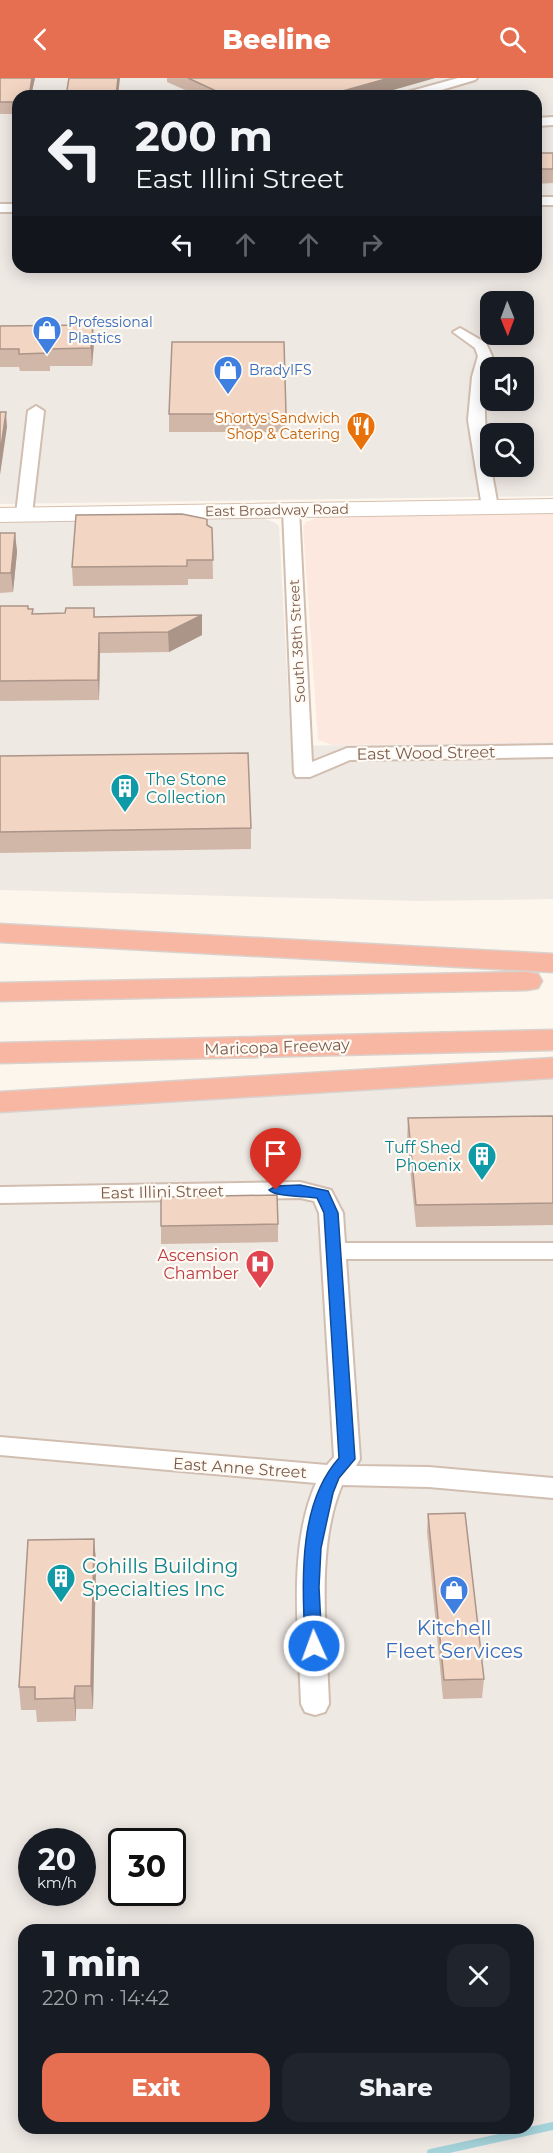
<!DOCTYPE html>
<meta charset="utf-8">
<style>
body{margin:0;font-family:Montserrat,sans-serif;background:#20242c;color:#f1f3f6;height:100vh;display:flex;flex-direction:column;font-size:22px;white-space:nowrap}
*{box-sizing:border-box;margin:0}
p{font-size:20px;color:#9ea1a6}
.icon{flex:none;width:33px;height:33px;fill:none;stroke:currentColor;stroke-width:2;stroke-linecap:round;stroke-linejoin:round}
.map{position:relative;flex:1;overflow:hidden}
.sheet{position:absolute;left:18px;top:1846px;width:516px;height:210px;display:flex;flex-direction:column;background:#171b24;border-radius:18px;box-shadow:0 3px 15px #0003}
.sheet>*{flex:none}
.banner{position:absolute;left:12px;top:12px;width:530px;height:183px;border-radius:18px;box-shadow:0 3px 15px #0003;background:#171b24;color:#f1f3f6;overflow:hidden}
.needle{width:39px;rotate:179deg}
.tools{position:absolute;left:480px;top:213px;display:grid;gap:12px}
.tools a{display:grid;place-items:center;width:54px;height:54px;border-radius:12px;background:#171b24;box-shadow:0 3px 15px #0003;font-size:30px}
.speed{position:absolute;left:18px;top:1750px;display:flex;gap:12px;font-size:30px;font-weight:700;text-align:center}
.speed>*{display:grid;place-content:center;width:78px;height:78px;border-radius:50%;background:#171b24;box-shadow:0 3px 15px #0003;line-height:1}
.speed small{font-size:15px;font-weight:400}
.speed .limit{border:3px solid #111;border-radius:9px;background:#fff;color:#111}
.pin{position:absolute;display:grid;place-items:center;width:51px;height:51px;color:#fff;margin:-62px -26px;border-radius:50% 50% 50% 0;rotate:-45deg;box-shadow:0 0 6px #0007}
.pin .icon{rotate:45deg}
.me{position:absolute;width:66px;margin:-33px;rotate:358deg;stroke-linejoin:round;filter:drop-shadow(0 0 4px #0008)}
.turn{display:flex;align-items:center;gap:21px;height:126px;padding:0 24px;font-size:27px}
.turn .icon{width:78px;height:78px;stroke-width:2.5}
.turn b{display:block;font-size:42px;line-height:51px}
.lanes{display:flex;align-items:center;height:57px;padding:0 24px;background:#0003;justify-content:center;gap:30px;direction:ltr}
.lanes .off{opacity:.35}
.round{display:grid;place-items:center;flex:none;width:63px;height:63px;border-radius:18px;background:#20242c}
.overview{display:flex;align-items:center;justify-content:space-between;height:102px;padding:0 24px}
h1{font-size:36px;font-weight:800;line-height:45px}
.button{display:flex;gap:12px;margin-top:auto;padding:12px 24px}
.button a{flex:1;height:69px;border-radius:18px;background:#e76f51;color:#fff;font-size:24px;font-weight:800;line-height:69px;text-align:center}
.button a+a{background:#20242c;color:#f1f3f6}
header{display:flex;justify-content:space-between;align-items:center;height:78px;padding:0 24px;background:#e76f51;color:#fff;font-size:27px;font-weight:800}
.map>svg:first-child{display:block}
</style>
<header><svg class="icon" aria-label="back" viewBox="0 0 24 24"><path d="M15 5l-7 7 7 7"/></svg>Beeline<svg class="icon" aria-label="search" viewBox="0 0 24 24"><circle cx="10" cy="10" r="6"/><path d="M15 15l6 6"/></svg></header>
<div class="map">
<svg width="553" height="2075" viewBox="0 0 553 2075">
<rect width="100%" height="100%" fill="#fdf6ec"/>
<path fill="#fde8e0" d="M553,436V665L332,667L318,662L303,449L306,444L320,439Z"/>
<path fill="#efe9e4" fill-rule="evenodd" d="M0,0H553V418L0,426ZM18,18H536V189H18ZM490,224H524V256H490ZM490,290H524V322H490ZM490,356H524V388H490Z
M261,440L274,444L279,448L291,668L553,664V821L418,823L0,812V444Z
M553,996V2075H0V1029ZM32,1764H82V1815H32ZM122,1764H172V1815H122ZM24,1852H528V2050H24Z"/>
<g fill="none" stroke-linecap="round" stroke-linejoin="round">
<path stroke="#a5d3da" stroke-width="8" d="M431,2075L553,2048"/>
<g stroke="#d1beb0" stroke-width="4">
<path id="street" d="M458,0H477L475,2L421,18H402L404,15Z
M553,39V47L536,48V40Z
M536,119H553V127H536Z
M0,126H18V134H0Z
M460,250L486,265L492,278C477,332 489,376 498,429L490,434L482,429L468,342L472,299L478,278L475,270L453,254Z
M36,328L44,333L32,436L24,441L16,436L28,333Z
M291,427L299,432L312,684L347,670L553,667V679L350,682L310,699H296L294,695L283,432Z
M300,1104L331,1112L343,1135L345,1165H553V1181H346L360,1381L356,1388L429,1389L553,1400V1420L429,1409L342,1407C315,1469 327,1559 329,1626L325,1634L315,1637L305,1634L301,1626C299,1557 287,1470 316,1405L0,1377V1359L327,1387L334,1379L319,1135L314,1123L300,1120L0,1125V1109Z"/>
</g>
<g stroke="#d6c0b0" stroke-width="2">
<path id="secondary" d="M553,421V435L0,444V430Z"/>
</g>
<g stroke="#dad1cd" stroke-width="3">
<path id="highway" d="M0,846L553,876V894L0,864Z
M527,894L538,896L542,903L538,910L527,912L0,923V905Z
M553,952V972L0,985V965Z
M553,980V1000L0,1034V1014Z"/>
</g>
<use href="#street" fill="#fff" fill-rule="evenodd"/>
<use href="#secondary" fill="#fff" fill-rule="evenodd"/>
<use href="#highway" fill="#f7b7a3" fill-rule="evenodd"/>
</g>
<path fill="#d1b7a8" d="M0,0H35L31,18H18V36H0Z
M167,0H435L372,18H199L167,4Z
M536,75H553V105L536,106Z
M0,248L94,265L92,288H50V293H20L19,289H0Z
M169,336H286V354H169Z
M207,447L212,450L213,501H188V507L73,508L72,489Z
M0,455H15L17,474L13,514L0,515Z
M0,528L33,531V536L65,535L94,530L95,539L202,537V557L169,574L100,575L99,622L0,623Z
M0,678L251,750V771L0,775Z
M553,1038V1147L416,1149L407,1062L408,1040Z
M278,1146V1164L161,1166V1148Z
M428,1436L484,1601L482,1620L443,1621L427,1454Z
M94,1461L96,1484L93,1631H76V1643L37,1644L36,1632H21L19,1609Z"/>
<path fill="#aa9588" d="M32,0H35L31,18H29Z
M118,0H120L118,18H116Z
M389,0H435L372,18H325Z
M93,247L94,265L92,288L91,270Z
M6,334L7,349L0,397V376Z
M15,455L17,474L13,514L11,495Z
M202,537V557L169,574L168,554Z
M99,555L100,575L99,622L98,602Z
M94,1461L96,1484L93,1631L91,1608Z
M75,1608L76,1631V1643L74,1620Z"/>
<path fill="#f3d5c3" stroke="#aa9588" stroke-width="1.5" d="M0,0H32L29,18H18V24H0Z
M69,0H118L116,18H66Z
M188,0H389L325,18H202L216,13Z
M536,75H553V91H536Z
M93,247L91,270L49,271V275L19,276V271H0V248Z
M172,264H284L286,336H169Z
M0,334H6L0,376Z
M182,436L207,441V447L212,450L213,482H187V488L72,489L76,437Z
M0,455H15L11,495H0Z
M0,528H28V531H33L32,536L65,535L66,530H94V539L202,537L168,554L99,555L98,602L0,603Z
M248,675L251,750L0,754V678Z
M553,1038V1125L416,1127L408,1040Z
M277,1117L278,1146L161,1148V1119Z
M465,1435L484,1601L444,1602L428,1436Z
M94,1461L91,1608H75L74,1620L35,1621V1609H19L28,1462Z"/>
<path fill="#1a73e8" stroke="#114b97" stroke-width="1.5" d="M300,1107L328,1113L338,1135L355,1381L339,1400L333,1415L321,1470L319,1509L322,1568L320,1572L314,1574L308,1572L305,1568C303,1508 296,1428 339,1380L324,1135L317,1120C306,1118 275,1119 269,1112L276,1108Z"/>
<defs>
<g id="shop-pin" transform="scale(1.5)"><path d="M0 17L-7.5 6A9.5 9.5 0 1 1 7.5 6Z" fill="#3f7fe0" stroke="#fffaf3"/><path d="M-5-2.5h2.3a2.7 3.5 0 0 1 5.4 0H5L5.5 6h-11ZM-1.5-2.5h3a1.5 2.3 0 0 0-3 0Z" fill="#fff"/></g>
<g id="restaurant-pin" transform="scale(1.5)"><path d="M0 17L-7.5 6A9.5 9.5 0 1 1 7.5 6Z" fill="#e8710a" stroke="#fffaf3"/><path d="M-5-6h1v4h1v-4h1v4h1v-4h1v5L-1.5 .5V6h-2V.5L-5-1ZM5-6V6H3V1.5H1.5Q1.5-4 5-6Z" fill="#fff"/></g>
<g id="building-pin" transform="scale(1.5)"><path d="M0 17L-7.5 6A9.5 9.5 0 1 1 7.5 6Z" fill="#0f9aa8" stroke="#fffaf3"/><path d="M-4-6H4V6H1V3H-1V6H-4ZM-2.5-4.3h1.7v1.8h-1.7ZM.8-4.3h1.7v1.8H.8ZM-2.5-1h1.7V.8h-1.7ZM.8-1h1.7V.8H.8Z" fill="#fff"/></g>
<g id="hospital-pin" transform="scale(1.5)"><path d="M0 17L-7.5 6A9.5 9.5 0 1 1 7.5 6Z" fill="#e0444e" stroke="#fffaf3"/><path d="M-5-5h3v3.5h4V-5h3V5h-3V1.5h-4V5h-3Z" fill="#fff"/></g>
</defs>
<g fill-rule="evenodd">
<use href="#shop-pin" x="47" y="252"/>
<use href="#shop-pin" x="228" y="292"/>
<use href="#restaurant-pin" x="361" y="348"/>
<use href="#building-pin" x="125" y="710"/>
<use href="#building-pin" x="482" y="1078"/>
<use href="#hospital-pin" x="260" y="1186"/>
<use href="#building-pin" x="61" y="1500"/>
<use href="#shop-pin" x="454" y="1512"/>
</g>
<g text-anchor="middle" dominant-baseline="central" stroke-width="4.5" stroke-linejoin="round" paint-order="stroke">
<g font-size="14" fill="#366cbe" stroke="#fffaf3" text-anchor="start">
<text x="68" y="244">Professional<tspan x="68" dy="16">Plastics</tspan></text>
<text x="249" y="292">BradyIFS</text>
</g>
<g font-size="14" fill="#c56008" stroke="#fffaf3" text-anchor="end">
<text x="340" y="340">Shortys Sandwich<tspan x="340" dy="16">Shop &amp; Catering</tspan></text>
</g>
<g font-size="14" fill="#7a5c4d" stroke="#fffaf3">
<text transform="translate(277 432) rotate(-1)">East Broadway Road</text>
<text transform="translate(297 563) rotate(-93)">South 38th Street</text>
</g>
<g font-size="16" fill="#7a5c4d" stroke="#fffaf3">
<text transform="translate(426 675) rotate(-1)">East Wood Street</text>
<text transform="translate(277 969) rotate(-2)">Maricopa Freeway</text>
<text transform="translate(162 1114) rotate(-1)">East Illini Street</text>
<text transform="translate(240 1390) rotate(4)">East Anne Street</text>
</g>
<g font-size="16" fill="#0d838f" stroke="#fffaf3" text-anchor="start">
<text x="146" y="701">The Stone<tspan x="146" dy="18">Collection</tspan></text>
<text x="461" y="1069" text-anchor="end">Tuff Shed<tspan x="461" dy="18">Phoenix</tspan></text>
</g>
<g font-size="16" fill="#be3a42" stroke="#fffaf3" text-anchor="end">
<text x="239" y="1177">Ascension<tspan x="239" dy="18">Chamber</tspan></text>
</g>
<g font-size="20" fill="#0d838f" stroke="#fffaf3" text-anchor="start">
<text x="82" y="1488">Cohills Building<tspan x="82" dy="23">Specialties Inc</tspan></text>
</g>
<g font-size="20" fill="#366cbe" stroke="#fffaf3">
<text x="454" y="1550">Kitchell<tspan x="454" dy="23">Fleet Services</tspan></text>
</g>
</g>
</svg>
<div class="tools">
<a><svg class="needle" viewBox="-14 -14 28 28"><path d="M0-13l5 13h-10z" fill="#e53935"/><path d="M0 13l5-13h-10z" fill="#9ea1a6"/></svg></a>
<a><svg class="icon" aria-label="sound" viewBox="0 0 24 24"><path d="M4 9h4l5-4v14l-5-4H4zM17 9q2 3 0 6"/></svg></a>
<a><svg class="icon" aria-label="search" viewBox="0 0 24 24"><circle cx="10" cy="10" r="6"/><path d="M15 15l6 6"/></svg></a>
</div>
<div class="speed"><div>20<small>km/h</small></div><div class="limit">30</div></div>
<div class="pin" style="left:276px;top:1112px;background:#d93025"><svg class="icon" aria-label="arrive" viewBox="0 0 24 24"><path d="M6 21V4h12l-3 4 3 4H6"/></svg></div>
<svg class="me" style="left:314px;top:1568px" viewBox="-20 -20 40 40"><circle r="17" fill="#1a73e8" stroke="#fff" stroke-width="3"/><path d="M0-11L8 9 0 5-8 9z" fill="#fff"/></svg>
<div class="banner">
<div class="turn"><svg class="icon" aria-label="left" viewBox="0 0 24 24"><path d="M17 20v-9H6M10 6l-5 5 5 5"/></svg><div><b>200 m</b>East Illini Street</div></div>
<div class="lanes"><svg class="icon" aria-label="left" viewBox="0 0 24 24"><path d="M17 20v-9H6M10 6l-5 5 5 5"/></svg><svg class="icon off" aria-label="ahead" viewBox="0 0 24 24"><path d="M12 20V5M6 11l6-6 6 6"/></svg><svg class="icon off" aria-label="ahead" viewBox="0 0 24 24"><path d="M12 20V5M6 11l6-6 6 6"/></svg><svg class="icon off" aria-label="right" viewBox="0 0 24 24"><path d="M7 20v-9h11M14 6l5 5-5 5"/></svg></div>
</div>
<section class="sheet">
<div class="overview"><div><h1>1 min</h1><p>220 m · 14:42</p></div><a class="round"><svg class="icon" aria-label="close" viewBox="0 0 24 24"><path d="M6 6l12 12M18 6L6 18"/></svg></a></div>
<div class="button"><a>Exit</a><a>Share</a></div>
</section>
</div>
